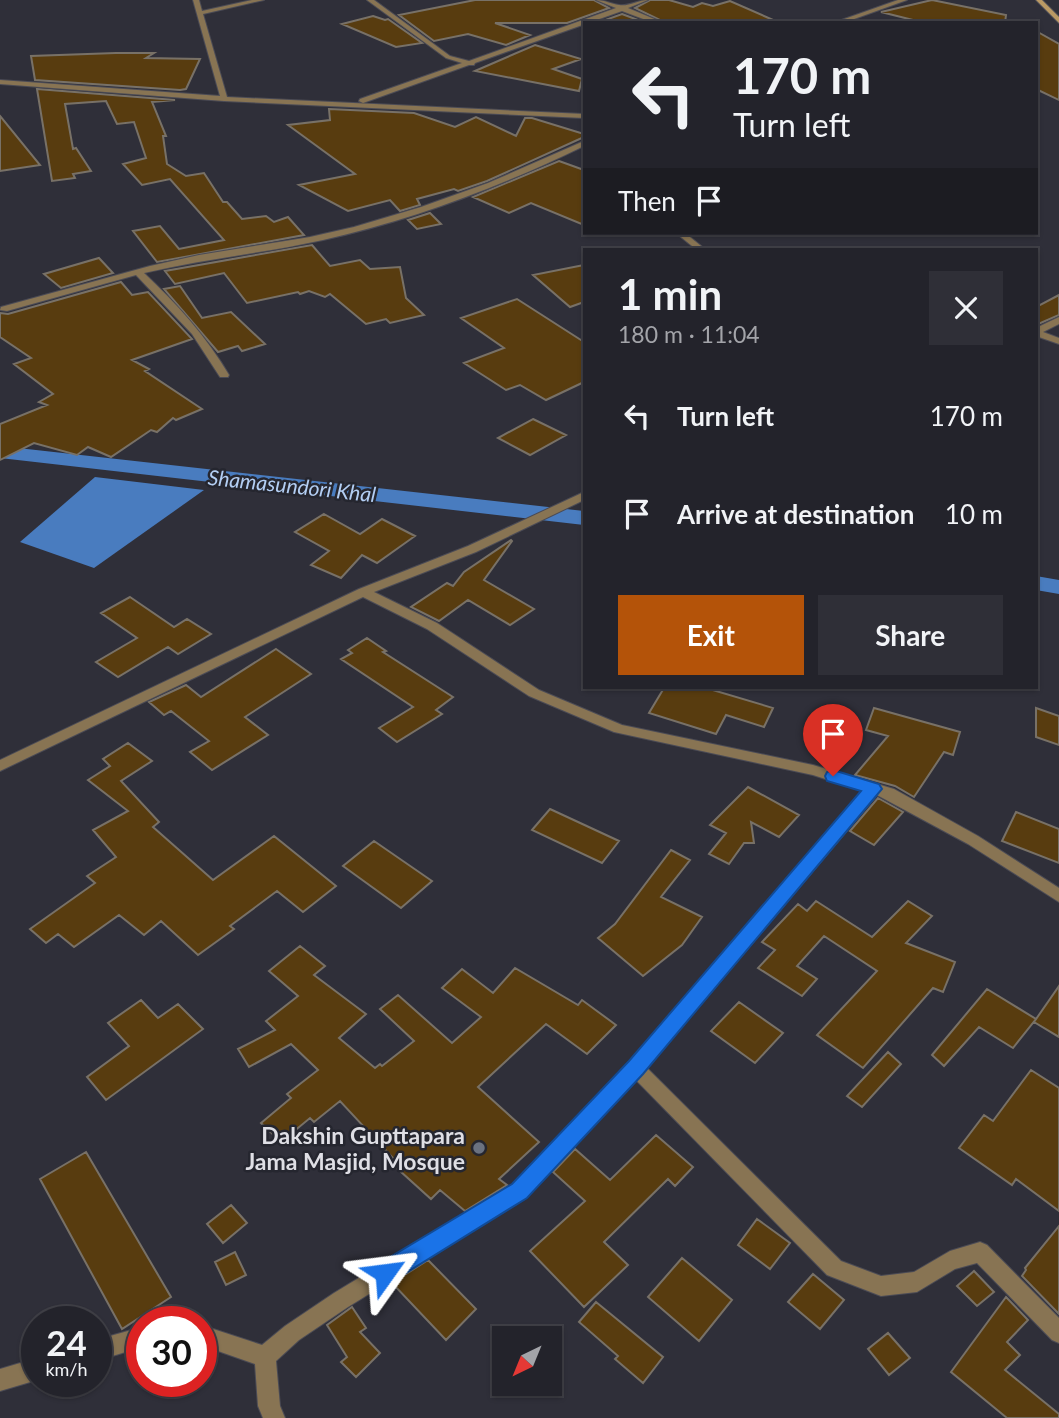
<!DOCTYPE html>
<meta charset="utf-8">
<style>
body{margin:0;font-family:Lato,sans-serif;background:#2f2f37;color:#f1f3f6;height:100vh;display:flex;flex-direction:column;font-size:26px;white-space:nowrap}
*{box-sizing:border-box;margin:0}
p{font-size:23px;color:#a3a4a9}
.icon{flex:none;width:38px;height:38px;fill:none;stroke:currentColor;stroke-width:2;stroke-linecap:round;stroke-linejoin:round}
.map{position:relative;flex:1;overflow:hidden}
.panel{position:absolute;left:583px;top:248px;width:455px;height:441px;display:flex;flex-direction:column;background:#23232b;border-radius:0px;box-shadow:0 2px 5px #0004,0 0 0 2px #404047}
.panel>*{flex:none}
.hud{position:absolute;left:583px;top:21px;width:455px;height:214px;border-radius:0px;box-shadow:0 2px 5px #0004,0 0 0 2px #404047;background:#23232b;color:#f1f3f6;overflow:hidden}
.needle{width:46px;rotate:223deg}
.tools{position:absolute;left:492px;top:1326px;display:grid;gap:14px}
.tools a{display:grid;place-items:center;width:70px;height:70px;border-radius:0px;background:#23232b;box-shadow:0 2px 5px #0004,0 0 0 2px #404047;font-size:35px}
.speed{position:absolute;left:21px;top:1306px;display:flex;gap:14px;font-size:35px;font-weight:700;text-align:center}
.speed>*{display:grid;place-content:center;width:91px;height:91px;border-radius:50%;background:#23232b;box-shadow:0 2px 5px #0004,0 0 0 2px #404047;line-height:1}
.speed small{font-size:18px;font-weight:400}
.speed .limit{border:10px solid #d22;background:#fff;color:#111}
.pin{position:absolute;display:grid;place-items:center;width:60px;height:60px;color:#fff;margin:-72px -30px;border-radius:50% 50% 50% 0;rotate:-45deg;box-shadow:0 0 7px #0007}
.pin .icon{rotate:45deg}
.me{position:absolute;width:77px;margin:-38px;rotate:59deg;stroke-linejoin:round;filter:drop-shadow(0 0 5px #0008)}
.turn{display:flex;align-items:center;gap:24px;height:147px;padding:0 35px;font-size:32px}
.turn .icon{width:91px;height:91px;stroke-width:2.5}
.turn b{display:block;font-size:49px;line-height:60px}
.then{display:flex;align-items:center;height:66px;padding:0 35px;background:#0003;gap:14px;font-size:26px}
.round{display:grid;place-items:center;flex:none;width:74px;height:74px;border-radius:0px;background:#2f2f37}
.headline{display:flex;align-items:center;justify-content:space-between;height:119px;padding:0 35px}
h1{font-size:42px;font-weight:700;line-height:52px}
.cta{display:flex;gap:14px;margin-top:auto;padding:14px 35px}
.cta a{flex:1;height:80px;border-radius:0px;background:#b45309;color:#fff;font-size:28px;font-weight:700;line-height:80px;text-align:center}
.cta a+a{background:#2f2f37;color:#f1f3f6}
ul{padding:0;list-style:none}
li{display:flex;align-items:center;gap:21px;height:98px;padding:0 35px}
li div{flex:1}
li b{display:block;font-size:26px}
li em{font-style:normal}
.map>svg:first-child{display:block}
</style>
<div class="map">
<svg width="1059" height="1418" viewBox="0 0 1059 1418">
<rect width="100%" height="100%" fill="#2f2f39"/>
<path fill="#497cbf" d="M95,477L204,490L94,568L20,542Z"/>
<g fill="none" stroke-linecap="round" stroke-linejoin="round">
<path fill="#497cbf" fill-rule="evenodd" d="M0,446L584,511V525L0,458Z
M1036,576L1059,580V594L1036,590Z"/>
</g>
<path fill="#583c0f" stroke="#787167" stroke-width="2" d="M475,0H594L609,8L567,23H495L530,35L506,45L468,34L434,41L399,15Z
M650,0H669L693,7L702,3L713,6L730,1L780,23H666L635,8Z
M932,0L1006,15L1005,23H925L881,12Z
M622,14L646,23H597Z
M373,16L385,20L388,19L422,43L396,47L342,24Z
M1036,31L1059,44V100L1036,89Z
M535,45L581,59L553,69L582,79L579,91L475,71Z
M116,53H154L146,58L200,59L186,89L180,90L35,80L31,56Z
M37,89L175,100L152,102L166,136H163L167,164L186,176L204,173L223,202H227L242,219L266,216L274,222L288,217L304,235L157,262L133,231L160,226L179,249L224,240L170,179L142,185L123,164L146,158L134,122L117,124L106,101L65,104L73,149L76,148L91,171L73,174L75,178L52,181Z
M329,109L414,113L455,127L476,117L516,136L525,118H532L584,134V137L487,181L458,191L454,189L417,199L420,205L400,211L390,200L348,211L299,185L355,174L288,125L330,120Z
M0,116L40,165L0,171Z
M559,161L584,170V225L531,203L509,213L473,197Z
M430,213L441,224L417,229L408,220Z
M312,245L330,266L360,260L370,269L400,267L406,298L424,315L390,323L386,319L366,324L330,294L325,297L309,291L300,294L298,292L247,303L224,273L175,284L165,271Z
M99,258L113,273L61,288L44,274Z
M584,265V302L570,307L533,275Z
M121,282L132,295L148,292L192,339L132,360L149,369L145,371L202,409L176,420L173,418L157,432L151,430L111,457L88,447L77,455L34,443L0,460V424L47,405L39,402L53,394L14,364L31,358L0,337V313L8,314Z
M180,286L202,318L231,312L265,344L242,351L238,346L218,352L164,289Z
M1059,295V315L1036,325V307Z
M517,299L584,342V382L546,400L520,385L506,390L464,363L504,348L461,318Z
M533,419L566,435L530,455L498,438Z
M324,514L360,534L382,519L415,536L377,563L362,555L341,578L311,565L329,551L295,532Z
M511,540L512,541L484,580L534,609L510,625L468,600L439,621L411,607L447,583L453,586L464,572Z
M130,597L174,627L187,619L211,634L178,654L168,647L118,677L96,662L137,638L101,613Z
M367,638L386,651L383,652L453,697L436,710L442,714L397,742L379,728L413,707L341,659L352,653L348,650Z
M276,649L311,674L245,717L268,735L212,770L190,752L209,741L171,711L164,715L149,702L186,685L201,697Z
M664,688H706L773,708L764,727L726,715L716,734L649,713Z
M874,708L960,732L953,755L944,752L914,797L895,786L855,775L888,736L866,730Z
M1036,708L1059,716V745L1036,737Z
M128,743L152,761L121,781L159,822L153,827L213,880L274,836L336,886L303,912L277,891L230,926L234,929L198,955L161,921L144,935L119,915L74,947L58,934L46,943L30,929L95,883L87,876L116,857L93,830L128,811L88,780L110,766L103,759Z
M748,787L799,815L779,837L751,822L754,843H744L729,864L709,854L726,833L710,825Z
M878,798L903,812L874,845L850,831Z
M550,809L619,841L602,863L532,830Z
M1016,812L1059,829V863L1002,841Z
M374,841L432,881L401,908L343,866Z
M671,850L690,860L661,897L702,917L682,945L643,976L598,938L615,924Z
M816,901L872,937L908,901L932,916L906,943L955,962L943,992L933,988L863,1068L817,1035L877,971L824,936L797,966L817,979L802,996L758,968L775,950L762,942L798,904L807,911Z
M300,946L325,966L314,975L366,1014L339,1038L375,1068L380,1064L382,1066L414,1041L380,1009L398,995L452,1043L481,1017L442,988L462,969L493,993L515,968L578,1005L582,1000L616,1025L587,1054L546,1024L478,1087L539,1142L499,1179L507,1185L465,1211L440,1190L431,1199L389,1161L393,1158L340,1101L314,1122L310,1118L281,1142L261,1123L291,1098L287,1094L318,1070L291,1044L249,1067L238,1049L275,1030L266,1021L298,996L269,971Z
M1059,986V1037L1034,1022Z
M987,989L1036,1019L1013,1048L979,1027L944,1066L932,1055Z
M141,1000L158,1018L178,1004L203,1029L106,1100L87,1077L129,1046L108,1023Z
M739,1002L783,1033L755,1063L711,1031Z
M888,1052L901,1064L862,1107L847,1096Z
M1031,1070L1059,1088V1211L1016,1179L1012,1185L959,1148L984,1115L993,1121Z
M656,1135L693,1167L675,1186L668,1179L604,1242L628,1265L584,1307L530,1251L585,1201L553,1172L575,1149L610,1180Z
M86,1152L171,1297L122,1329L40,1179Z
M231,1205L247,1223L223,1243L207,1224Z
M757,1219L790,1243L770,1269L738,1245Z
M1059,1226V1314L1022,1276L1026,1270L1025,1268Z
M235,1252L246,1275L226,1285L215,1262Z
M682,1258L732,1300L699,1341L648,1297Z
M428,1260L476,1309L446,1340L392,1283Z
M974,1271L994,1292L977,1306L957,1286Z
M813,1274L844,1300L820,1329L788,1302Z
M1006,1297L1028,1320L1007,1342L1020,1355L1005,1370L1059,1414V1418H1007L951,1372Z
M596,1302L663,1357L643,1383L615,1359L618,1356L579,1322Z
M352,1307L366,1328L360,1332L380,1353L356,1377L341,1362L347,1357L327,1325Z
M888,1333L910,1358L889,1375L868,1349Z"/>
<g fill="none" stroke-linecap="round" stroke-linejoin="round">
<g stroke="#4b4b55" stroke-width="2">
<path id="street" d="M193,0H199L202,11L252,0H264L203,14L227,97L584,114V118L224,101L0,84V80L220,96Z
M367,0H374L450,56L469,61L616,8L596,0C605,0 611,4 619,5C628,7 638,0 648,0L628,8L664,23H654L622,11L475,63L474,65H469L363,103L359,101L360,99L462,63L446,58Z
M898,0H907L843,23H833Z
M584,141V146C502,186 413,220 323,240C264,253 204,259 144,273C177,304 206,336 229,375L228,377H220L192,334L136,275L7,311L0,310L1,307L150,266L199,255L310,237L354,227L421,207L488,183Z
M676,233H685L706,250H697Z
M1059,317V324L1043,332L1059,338V344L1036,336V328Z
M584,492V500L476,552L374,592L437,623L539,690L622,725L813,765L894,789L978,836L1059,888V902L968,844L877,795L647,1068L841,1261L881,1276L914,1272L950,1251L980,1242L987,1245L1059,1318V1343L1052,1340L977,1263L955,1269L917,1292L881,1296L827,1275L636,1080L526,1197L348,1307L299,1340L276,1361L280,1406L285,1418H263L258,1406L255,1364L201,1345V1325L262,1345L285,1326L334,1293L512,1185L630,1062L863,791L813,775L614,732L529,696L427,629L363,597L0,771V760L359,589L468,546Z
M142,1327V1347L96,1361V1340Z
M37,1358V1380L0,1391V1369Z"/>
</g>
<g stroke="#4b4b55" stroke-width="2">
<path id="secondary" d="M1036,0H1042L1059,17V23Z"/>
</g>
<use href="#street" fill="#887453" fill-rule="evenodd"/>
<use href="#secondary" fill="#ba9964" fill-rule="evenodd"/>
</g>
<path fill="#1a73e8" stroke="#114b97" stroke-width="2" d="M833,770L879,784L882,789L643,1074L527,1198L393,1281L385,1284L377,1281L374,1273L377,1265L512,1184L629,1061L861,791L827,781L825,776L827,772Z"/>
<circle fill="#6b7280" stroke="#25262f" stroke-width="2.5" cx="479" cy="1148" r="7"/>
<g text-anchor="middle" dominant-baseline="central" stroke-width="5" stroke-linejoin="round" paint-order="stroke">
<g font-size="21" font-style="italic" fill="#b3cef3" stroke="#25262f">
<text transform="translate(292 485) rotate(6)">Shamasundori Khal</text>
</g>
<g font-size="23" font-weight="bold" fill="#dfdfe5" stroke="#25262f" text-anchor="end">
<text x="465" y="1135">Dakshin Gupttapara<tspan x="465" dy="26">Jama Masjid, Mosque</tspan></text>
</g>
</g>
</svg>
<div class="tools">
<a><svg class="needle" viewBox="-14 -14 28 28"><path d="M0-13l5 13h-10z" fill="#e53935"/><path d="M0 13l5-13h-10z" fill="#a3a4a9"/></svg></a>
</div>
<div class="speed"><div>24<small>km/h</small></div><div class="limit">30</div></div>
<div class="pin" style="left:833px;top:776px;background:#d93025"><svg class="icon" aria-label="arrive" viewBox="0 0 24 24"><path d="M6 21V4h12l-3 4 3 4H6"/></svg></div>
<svg class="me" style="left:385px;top:1273px" viewBox="-20 -20 40 40"><path d="M0-17L14 15 0 8-14 15z" fill="#1a73e8" stroke="#fff" stroke-width="4"/></svg>
<div class="hud">
<div class="turn"><svg class="icon" aria-label="left" viewBox="0 0 24 24"><path d="M17 20v-9H6M10 6l-5 5 5 5"/></svg><div><b>170 m</b>Turn left</div></div>
<div class="then">Then<svg class="icon" aria-label="arrive" viewBox="0 0 24 24"><path d="M6 21V4h12l-3 4 3 4H6"/></svg></div>
</div>
<section class="panel">
<div class="headline"><div><h1>1 min</h1><p>180 m · 11:04</p></div><a class="round"><svg class="icon" aria-label="close" viewBox="0 0 24 24"><path d="M6 6l12 12M18 6L6 18"/></svg></a></div>
<ul>
<li><svg class="icon" aria-label="left" viewBox="0 0 24 24"><path d="M17 20v-9H6M10 6l-5 5 5 5"/></svg><div><b>Turn left</b></div><em>170 m</em></li>
<li><svg class="icon" aria-label="arrive" viewBox="0 0 24 24"><path d="M6 21V4h12l-3 4 3 4H6"/></svg><div><b>Arrive at destination</b></div><em>10 m</em></li>
</ul>
<div class="cta"><a>Exit</a><a>Share</a></div>
</section>
</div>
